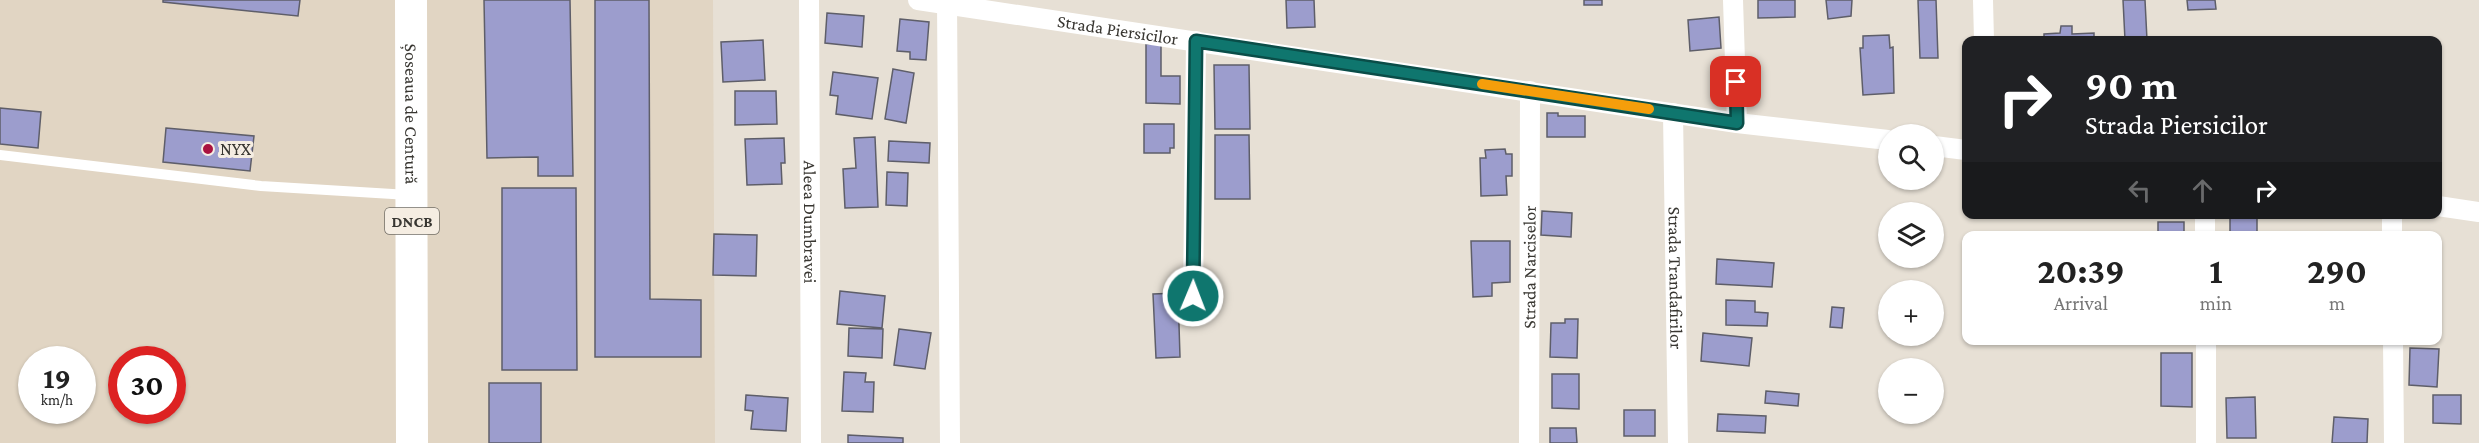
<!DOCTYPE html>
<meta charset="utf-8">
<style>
body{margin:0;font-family:"Crimson Pro",serif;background:#f6f6f6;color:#222;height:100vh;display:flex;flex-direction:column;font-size:22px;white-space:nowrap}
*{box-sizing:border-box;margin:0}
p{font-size:20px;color:#767676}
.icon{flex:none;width:33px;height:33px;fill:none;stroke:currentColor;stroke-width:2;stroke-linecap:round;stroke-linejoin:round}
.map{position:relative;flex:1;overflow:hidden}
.drawer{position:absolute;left:1962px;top:231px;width:480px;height:114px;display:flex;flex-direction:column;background:#fff;border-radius:12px;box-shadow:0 2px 4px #0004}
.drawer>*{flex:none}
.guide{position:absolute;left:1962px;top:36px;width:480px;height:183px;border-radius:12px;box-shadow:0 2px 4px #0004;background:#202124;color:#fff;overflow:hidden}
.fabs{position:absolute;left:1878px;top:124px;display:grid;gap:12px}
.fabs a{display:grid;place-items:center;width:66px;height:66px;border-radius:50%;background:#fff;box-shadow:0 2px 4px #0004;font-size:30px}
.speed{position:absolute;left:18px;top:346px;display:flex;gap:12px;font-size:30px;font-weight:700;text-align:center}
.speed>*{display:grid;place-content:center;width:78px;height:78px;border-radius:50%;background:#fff;box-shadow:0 2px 4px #0004;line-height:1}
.speed small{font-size:15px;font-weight:400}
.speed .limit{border:9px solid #d22;background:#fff;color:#111}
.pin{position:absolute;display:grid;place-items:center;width:51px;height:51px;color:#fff;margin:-26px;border-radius:12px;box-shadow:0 3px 9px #0006}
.me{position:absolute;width:66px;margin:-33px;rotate:1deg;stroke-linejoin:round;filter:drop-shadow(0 0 4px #0008)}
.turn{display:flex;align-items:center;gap:21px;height:126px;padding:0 24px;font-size:27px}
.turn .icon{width:78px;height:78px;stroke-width:2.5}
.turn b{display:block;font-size:42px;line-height:51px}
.lanes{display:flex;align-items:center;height:57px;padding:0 24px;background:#0003;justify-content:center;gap:30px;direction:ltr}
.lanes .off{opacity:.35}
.eta{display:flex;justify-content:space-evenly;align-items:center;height:102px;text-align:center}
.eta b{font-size:36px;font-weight:700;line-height:42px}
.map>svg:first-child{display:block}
</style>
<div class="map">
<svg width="2479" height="443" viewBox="0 0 2479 443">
<rect width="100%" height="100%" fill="#e7e0d5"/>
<path fill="#e1d5c3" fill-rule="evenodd" d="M0,0H713L715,443H0ZM32,360H82V411H32ZM122,360H172V411H122Z"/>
<path fill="#9c9dcd" stroke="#5e5e69" stroke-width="1.5" d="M163,0H300L298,16L163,2Z
M484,0H570L573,176H538V157L487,158Z
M595,0H649L650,299L701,300V357H595Z
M1286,0H1314L1315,27L1287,28Z
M1584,0H1602V5H1584Z
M1758,0H1795V17L1758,18Z
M1826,0H1852L1851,16L1828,19Z
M1918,0H1936L1938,58H1920Z
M2123,0H2145L2147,40H2125Z
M2187,0H2215L2216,9L2188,10Z
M827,13L864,16L862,47L825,43Z
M1719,17L1721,48L1690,51L1688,20Z
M900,19L929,22L926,60L910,59V52L897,51Z
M2061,26H2072V34L2094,33V40H2044V34L2060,33Z
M1889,35L1890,48L1893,47L1894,93L1863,95L1860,48H1863V36Z
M763,40L765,80L723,82L721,42Z
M1146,44H1161V76H1180V104L1146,103Z
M1214,65H1249L1250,129H1215Z
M893,69L914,73L906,123L885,119Z
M833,72L878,78L872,119L836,114L838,96L830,95Z
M735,91H776L777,124L735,125Z
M0,108L41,112L38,148L0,144Z
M1547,113H1558V116H1585V137H1547Z
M1144,124H1174V148H1170V153H1144Z
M166,128L254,136L250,171L163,162Z
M1215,135H1249L1250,199H1215Z
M875,137L878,207L845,208L843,169L856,168L854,138Z
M784,138L785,163H781L782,184L747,185L745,139Z
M889,141L930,143L929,163L888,161Z
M1505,149L1506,154H1512V176H1506L1507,195L1481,196L1480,158H1486L1485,150Z
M887,172L908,173L907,206L886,205Z
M502,188H576L577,370H502Z
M1542,211L1572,213L1571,237L1541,235Z
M2230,214H2257V236H2230Z
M2158,222H2184V236H2158Z
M714,234L757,235L756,276L713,275Z
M1471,241H1510V282L1492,283V296L1473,297Z
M1717,259L1774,263L1772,287L1716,284Z
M840,291L885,296L882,328L837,324Z
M1178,293L1180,357L1156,358L1153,294Z
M1726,300L1755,301V312L1768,313L1767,326L1726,325Z
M1832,307L1844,308L1842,328L1830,327Z
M1565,319H1578L1577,358L1550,357L1551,323H1565Z
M849,328L883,329L882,358L848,356Z
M899,329L931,333L925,369L894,365Z
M1703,333L1752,338L1749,366L1701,361Z
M2227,340H2257V344H2227Z
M2410,348L2439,349L2437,387L2409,385Z
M2161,353H2192V407L2161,406Z
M844,372L866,373L865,382H874L873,412L842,411Z
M1552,374H1579V409L1552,408Z
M489,383H541V443H489Z
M1766,391L1799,394L1798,406L1765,403Z
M746,395L788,398L786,431L751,429L753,411L745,410Z
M2433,395H2461V424L2433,423Z
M2255,397L2256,438H2227L2226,398Z
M1624,410H1655V436H1624Z
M1718,414L1766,416L1765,433L1717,431Z
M2334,417L2368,419L2367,443H2332Z
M1550,428H1576L1577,443H1550Z
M848,435L903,438V443H848Z"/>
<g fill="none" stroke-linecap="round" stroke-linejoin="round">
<path stroke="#fff" stroke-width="10" d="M0,155L261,186L409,195"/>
<g stroke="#fff" stroke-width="20">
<path id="s1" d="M809,0L811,443"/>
<path id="s2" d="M918,0L1737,123L1888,140"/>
<path d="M947,0L950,443"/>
<path d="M1733,0L1737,123"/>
<path d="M1983,0L1984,40"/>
<path id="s3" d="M1673,113L1678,443"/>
<path d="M1934,146L1966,150"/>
<path d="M2438,206L2479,212"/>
<path d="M2205,214V236"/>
<path d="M2392,214V236"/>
<path d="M1193,296L1196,41"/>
<path d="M2206,340V443"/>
<path d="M2393,340L2394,443"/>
<path id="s4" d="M1529,443L1530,91"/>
</g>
<path stroke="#fff" stroke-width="32" id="s5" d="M411,0L412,443"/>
</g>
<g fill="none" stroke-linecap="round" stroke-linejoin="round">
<g stroke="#0a4d48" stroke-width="15">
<path id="route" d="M1193,296L1196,41L1737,123L1736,82"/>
</g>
<use href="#route" stroke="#0f766e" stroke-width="10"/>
<path stroke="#f59e0b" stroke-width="10" d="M1482,84L1649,109"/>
</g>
<circle fill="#a91240" stroke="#f5ede2" stroke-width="2" cx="208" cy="149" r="6"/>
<g text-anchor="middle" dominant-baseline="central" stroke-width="6" stroke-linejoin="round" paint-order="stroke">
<rect fill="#f5ede2" stroke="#716d66" stroke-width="1.5" x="385" y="208" width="54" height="26" rx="4.5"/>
<g font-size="16" font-weight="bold" fill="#383631">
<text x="412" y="221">DNCB</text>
</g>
<g font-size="18" fill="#383631" stroke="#f5ede2">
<text stroke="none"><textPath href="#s2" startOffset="202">Strada Piersicilor</textPath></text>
<text stroke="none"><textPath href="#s5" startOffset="114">Șoseaua de Centură</textPath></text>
<text stroke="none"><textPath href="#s1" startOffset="222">Aleea Dumbravei</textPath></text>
<text stroke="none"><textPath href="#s4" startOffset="176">Strada Narciselor</textPath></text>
<text stroke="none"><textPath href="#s3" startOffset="165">Strada Trandafirilor</textPath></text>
</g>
<g font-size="18" fill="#383631" stroke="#f5ede2" text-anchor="start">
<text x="220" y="149">NYX</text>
</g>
</g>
</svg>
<div class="fabs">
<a><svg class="icon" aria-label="search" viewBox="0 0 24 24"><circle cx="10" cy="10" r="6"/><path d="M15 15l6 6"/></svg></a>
<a><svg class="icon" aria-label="layers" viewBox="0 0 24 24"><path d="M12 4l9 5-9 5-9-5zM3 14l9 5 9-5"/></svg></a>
<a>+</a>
<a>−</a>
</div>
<div class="speed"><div>19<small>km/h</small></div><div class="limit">30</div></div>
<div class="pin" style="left:1736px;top:82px;background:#d93025"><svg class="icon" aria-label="arrive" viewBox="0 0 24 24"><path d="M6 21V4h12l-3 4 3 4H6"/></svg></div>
<svg class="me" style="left:1193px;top:296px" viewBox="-20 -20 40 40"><circle r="17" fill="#0f766e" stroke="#fff" stroke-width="3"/><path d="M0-11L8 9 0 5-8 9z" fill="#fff"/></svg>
<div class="guide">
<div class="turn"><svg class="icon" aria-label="right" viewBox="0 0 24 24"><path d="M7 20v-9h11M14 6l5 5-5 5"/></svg><div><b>90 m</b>Strada Piersicilor</div></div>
<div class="lanes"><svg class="icon off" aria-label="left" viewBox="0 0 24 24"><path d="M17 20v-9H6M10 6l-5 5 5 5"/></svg><svg class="icon off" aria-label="ahead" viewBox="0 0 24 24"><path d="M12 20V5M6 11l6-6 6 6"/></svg><svg class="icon" aria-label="right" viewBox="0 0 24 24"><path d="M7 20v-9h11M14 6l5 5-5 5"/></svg></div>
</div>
<section class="drawer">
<div class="eta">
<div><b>20:39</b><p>Arrival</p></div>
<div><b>1</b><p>min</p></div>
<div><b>290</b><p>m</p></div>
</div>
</section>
</div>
